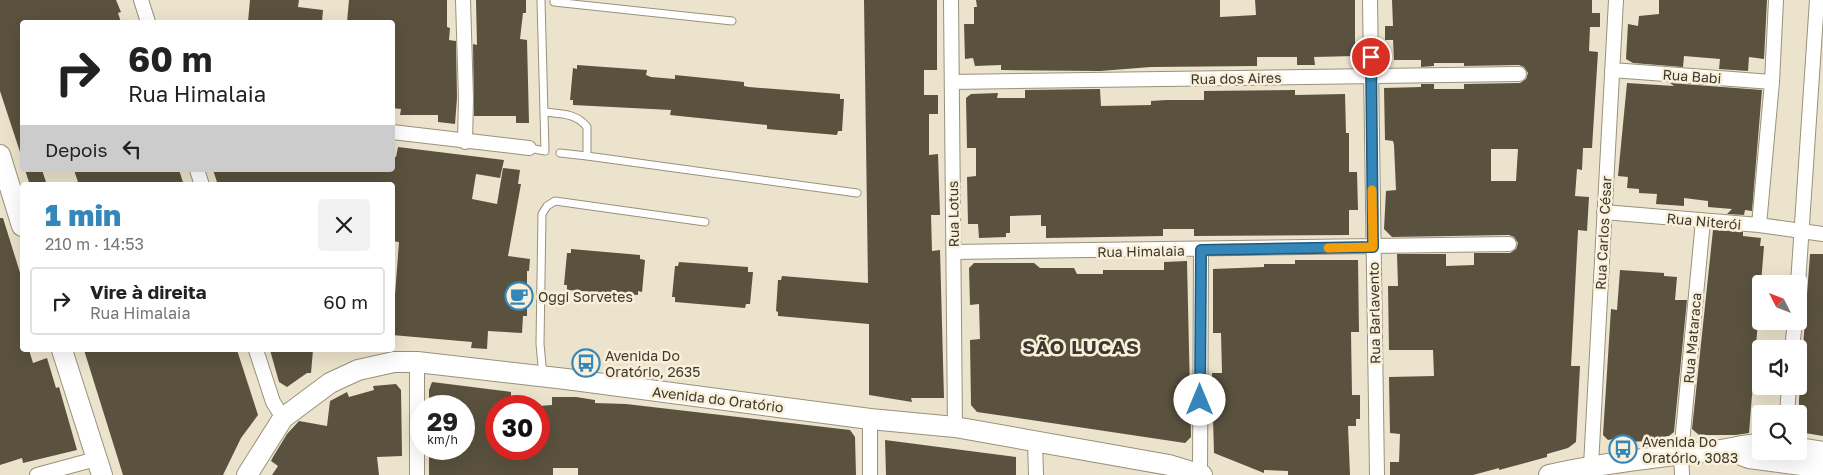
<!DOCTYPE html>
<html lang="pt">
<meta charset="utf-8">
<style>
body{margin:0;font-family:"Golos Text",sans-serif;background:#f2f2f2;color:#222;height:100vh;display:flex;flex-direction:column;font-size:19px;white-space:nowrap}
*{box-sizing:border-box;margin:0}
p{font-size:16px;color:#767676}
.icon{flex:none;width:28px;height:28px;fill:none;stroke:currentColor;stroke-width:2;stroke-linecap:round;stroke-linejoin:round}
.map{position:relative;flex:1;overflow:hidden}
.panel{position:absolute;left:20px;top:182px;width:375px;height:170px;display:flex;flex-direction:column;background:#fff;border-radius:5px;box-shadow:0 5px 20px #0002}
.panel>*{flex:none}
.guide{position:absolute;left:20px;top:20px;width:375px;height:152px;border-radius:5px;box-shadow:0 5px 20px #0002;background:#fff;color:#222;overflow:hidden}
.needle{width:32px;rotate:312deg}
.controls{position:absolute;left:1752px;top:275px;display:grid;gap:10px}
.controls a{display:grid;place-items:center;width:55px;height:55px;border-radius:5px;background:#fff;box-shadow:0 5px 20px #0002;font-size:25px}
.speed{position:absolute;left:410px;top:395px;display:flex;gap:10px;font-size:25px;font-weight:700;text-align:center}
.speed>*{display:grid;place-content:center;width:65px;height:65px;border-radius:50%;background:#fff;box-shadow:0 5px 20px #0002;line-height:1}
.speed small{font-size:12px;font-weight:400}
.speed .limit{border:8px solid #d22;background:#fff;color:#111}
.pin{position:absolute;display:grid;place-items:center;width:42px;height:42px;color:#fff;margin:-21px;border:2px solid #fff;border-radius:50%;box-shadow:0 1px 5px #0007}
.me{position:absolute;width:55px;margin:-28px;rotate:0deg;stroke-linejoin:round;filter:drop-shadow(0 0 4px #0008)}
.turn{display:flex;align-items:center;gap:18px;height:105px;padding:0 25px;font-size:22px}
.turn .icon{width:65px;height:65px;stroke-width:2.5}
.turn b{display:block;font-size:35px;line-height:42px}
.then{display:flex;align-items:center;height:48px;padding:0 25px;background:#0003;gap:10px;font-size:19px}
.round{display:grid;place-items:center;flex:none;width:52px;height:52px;border-radius:5px;background:#f2f2f2}
.head{display:flex;align-items:center;justify-content:space-between;height:85px;padding:0 25px}
h1{font-size:30px;font-weight:800;line-height:38px;color:#3487b8}
ul{padding:0;list-style:none}
li{display:flex;align-items:center;gap:15px;height:68px;margin:0 10px 8px;padding:0 15px;border:2px solid #e0e0e0;border-radius:5px}
li div{flex:1}
li b{display:block;font-size:19px}
li em{font-style:normal}
.map>svg:first-child{display:block}
</style>
<div class="map">
<svg width="1823" height="475" viewBox="0 0 1823 475">
<rect width="100%" height="100%" fill="#ece3cc"/>
<path fill="#5a523e" fill-rule="evenodd" d="M0,0H116L121,12L118,13L121,22H22V152H20L0,91Z
M250,0H299L298,7L323,10L322,22H248Z
M349,0H447V27L450,28L449,40L456,41L457,98L455,124L438,122V115H400L401,109L392,108V22H347Z
M476,0H526V13H523L520,39L527,40L529,123H516V116H474L473,44L477,45Z
M864,0H937V70H924V95H938V114H929V155L938,154L940,215H931L932,251L940,250L944,398H911L912,402L869,395V324L778,316V312L776,311L778,280H781L782,276L868,283Z
M976,0H1220V17L1256,15L1255,0H1355V56L1314,57L1315,65H1297V57H1257V66L1151,67L1100,71L1001,70V65L975,66L973,58L965,59L964,24H974V7H977Z
M1392,0H1592V13H1600V27H1590L1589,51L1598,52L1592,148H1583L1582,170L1577,169L1575,196L1589,197L1587,231L1578,230L1573,328L1571,366H1580L1576,442L1568,448L1547,454V457L1499,470V468L1473,475H1390V462H1399L1400,434L1390,433L1389,377L1434,376L1433,350H1389L1388,286H1398L1397,254H1446V266L1474,265V253H1510L1516,249L1518,243L1514,237L1509,235L1392,237L1384,229L1386,191L1396,190L1394,145L1393,141L1385,140L1384,88L1421,87V84H1434V89H1464V84L1520,83L1526,79L1528,73L1524,67L1519,65L1464,66V63H1434V66L1421,67V60H1394L1393,40H1385V26H1393ZM1491,149H1518L1516,181H1491Z
M1659,0H1767L1764,59L1749,57L1748,71L1719,69L1720,59L1684,56L1683,67L1633,63L1626,59L1628,24L1638,26L1639,16L1659,14Z
M577,65L647,70L646,75L651,77L675,79V75L744,82V86L749,87L840,94V99H844L842,131H838L837,135L767,129V125L670,115L671,110L573,105V100H570L573,68L577,69Z
M1627,83L1674,86L1670,83L1762,90L1752,211L1745,210L1744,215L1727,214L1732,209L1708,207V201L1684,198V206L1656,204L1657,194L1639,193V189L1627,188L1628,177L1618,176Z
M1100,89L1101,106L1151,105V101L1166,100H1204V91L1295,90V95L1345,94L1346,133H1349V172H1357L1358,210H1349V235L1194,236V229H1163V236L1046,238V226H1041V215L1010,216V233H1006V237L979,238L978,224H968L967,177L976,176V148H967L966,98L971,94L998,93L997,98H1025V90Z
M398,147L504,160L500,178L476,174L472,199L497,204L503,168L520,170L518,184H521L508,256L530,259L529,271H527V316H523L522,333L488,331L487,349L471,348L472,342L392,335L399,242L392,241V185H218L213,170H392V156L396,157Z
M25,170H42L47,185H30Z
M74,170H179L184,185H79Z
M0,218H3L22,279V350H29L33,363L47,358L56,388L59,387L77,450L23,463L22,458L0,465Z
M1713,230L1743,232V236L1761,238L1760,246H1764L1749,433L1736,435H1699L1692,429Z
M571,249L640,255V259L645,260L642,292L638,291V295L567,290V285H564L567,253H571Z
M1810,254H1823V436L1805,433L1799,430V400Z
M1295,260H1358L1359,332H1351L1352,395H1360V419H1356V426H1348L1350,475H1288V471L1264,470V473L1214,453L1213,418L1209,421V397H1212V373H1222L1221,333H1213V269L1264,267V264H1295Z
M1187,261L1191,437L1185,443L977,412L971,405L970,340L980,339L979,304L970,305L969,268L974,263H1034L1040,268H1074L1077,274H1103V270H1164V262Z
M679,262L748,267V272H753L750,304H746L745,308L675,302V297H672L675,266H678Z
M1620,270L1664,273V276L1677,277L1675,300H1687L1674,432L1669,436L1649,439V441L1625,442L1626,437L1608,440L1603,435L1611,309L1617,310Z
M84,350H237L258,415L241,438L223,475H123Z
M270,350H313L311,373H307L287,387L279,382Z
M432,382L511,392V406H496V449H539V406L552,405V397H576L595,400V403L626,404L850,430L855,437L856,475H578V468H553V475H429V449H464V406H429V390Z
M396,384L401,390L402,456L377,457L379,475H272L278,466L271,461L273,457L287,434L299,421L327,426L330,401L347,392L349,397L374,390L373,386Z
M885,440L1016,457V475H886Z"/>
<g fill="none" stroke-linecap="round" stroke-linejoin="round">
<g stroke="#9a917c" stroke-width="9">
<path id="service" d="M554,0V2L732,21
M544,112C561,114 576,113 587,127V156L560,153
M529,148L545,151L541,0
M587,156L857,193
M543,376L540,344L542,214L547,206L555,201L705,222"/>
</g>
<g stroke="#9a917c" stroke-width="16">
<path id="minor" d="M141,0L148,22
M463,0L466,98L465,142
M951,0L955,427
M1370,0L1377,475
M1612,70L1772,82
M952,82L1519,74
M392,132L529,148
M197,170L202,185
M1604,212L1759,225L1823,234
M1759,225L1772,82L1776,0
M954,252L1509,244
M1798,284L1817,0
M1792,349L1795,321
M256,350L273,402L283,418
M1787,414L1789,386
M870,419V475
M1035,441L1036,475
M1591,466L1616,0
M37,475L96,459
M417,475V362
M1200,475L1201,250
M1682,475L1681,454L1703,221"/>
</g>
<g stroke="#9a917c" stroke-width="22">
<path id="secondary" d="M0,155L22,226
M62,350L102,475
M1799,448L1823,452
M1728,450L1749,458L1823,468
M247,475L283,418L330,383L358,370L394,362H417L566,379L870,419L955,427L1169,465L1202,475
M1549,475C1603,463 1657,457 1712,451C1729,450 1744,444 1761,444"/>
</g>
<use href="#service" stroke="#fff" stroke-width="7"/>
<use href="#minor" stroke="#fff" stroke-width="14"/>
<use href="#secondary" stroke="#fff" stroke-width="20"/>
</g>
<g fill="none" stroke-linecap="round" stroke-linejoin="round">
<g stroke="#225878" stroke-width="12">
<path id="route" d="M1200,400L1201,250L1373,247L1371,57"/>
</g>
<use href="#route" stroke="#3487b8" stroke-width="9"/>
<path stroke="#f59e0b" stroke-width="9" d="M1328,248L1373,247L1372,190"/>
</g>
<defs>
<g id="cafe-ring" transform="scale(1.4375)"><circle r="9.5" fill="#faf0d9" stroke="#3487b8" stroke-width="1.5"/><path d="M-5.5-4.5H6V0H3Q3 3.5 0 3.5H-2.5Q-5.5 3.5-5.5 0ZM3-3.2v2h1.7v-2ZM-6 4.5H4V6H-6Z" fill="#3487b8"/></g>
<g id="bus-ring" transform="scale(1.4375)"><circle r="9.5" fill="#faf0d9" stroke="#3487b8" stroke-width="1.5"/><path d="M-5-6H5V4H4V6H2V4H-2V6H-4V4H-5ZM-3.5-4V0h7V-4ZM-3.5 1.2v1.5H-2V1.2ZM2 1.2v1.5H3.5V1.2Z" fill="#3487b8"/></g>
</defs>
<g fill-rule="evenodd">
<use href="#cafe-ring" x="519" y="296"/>
<use href="#bus-ring" x="586" y="363"/>
<use href="#bus-ring" x="1623" y="449"/>
</g>
<g text-anchor="middle" dominant-baseline="central" stroke-width="5" stroke-linejoin="round" paint-order="stroke">
<g font-size="14" fill="#3b382f" stroke="#faf0d9">
<text transform="translate(1692 76) rotate(4)">Rua Babi</text>
<text transform="translate(1236 78) rotate(-1)">Rua dos Aires</text>
<text transform="translate(953 214) rotate(-91)">Rua Lotus</text>
<text transform="translate(1704 221) rotate(5)">Rua Niterói</text>
<text transform="translate(1603 233) rotate(-87)">Rua Carlos César</text>
<text transform="translate(1141 251) rotate(-1)">Rua Himalaia</text>
<text transform="translate(1374 313) rotate(-91)">Rua Barlavento</text>
<text transform="translate(1692 338) rotate(-85)">Rua Mataraca</text>
<text transform="translate(718 399) rotate(7)">Avenida do Oratório</text>
</g>
<g font-size="14" fill="#3b382f" stroke="#faf0d9" text-anchor="start">
<text x="538" y="296">Oggi Sorvetes</text>
<text x="605" y="355">Avenida Do<tspan x="605" dy="16">Oratório, 2635</tspan></text>
<text x="1642" y="441">Avenida Do<tspan x="1642" dy="16">Oratório, 3083</tspan></text>
</g>
<g font-size="19" font-weight="bold" letter-spacing="1" fill="#3b382f" stroke="#faf0d9">
<text x="1081" y="346">SÃO LUCAS</text>
</g>
</g>
</svg>
<div class="controls">
<a><svg class="needle" viewBox="-14 -14 28 28"><path d="M0-13l5 13h-10z" fill="#e53935"/><path d="M0 13l5-13h-10z" fill="#767676"/></svg></a>
<a><svg class="icon" aria-label="sound" viewBox="0 0 24 24"><path d="M4 9h4l5-4v14l-5-4H4zM17 9q2 3 0 6"/></svg></a>
<a><svg class="icon" aria-label="search" viewBox="0 0 24 24"><circle cx="10" cy="10" r="6"/><path d="M15 15l6 6"/></svg></a>
</div>
<div class="speed"><div>29<small>km/h</small></div><div class="limit">30</div></div>
<div class="pin" style="left:1371px;top:57px;background:#d93025"><svg class="icon" aria-label="arrive" viewBox="0 0 24 24"><path d="M6 21V4h12l-3 4 3 4H6"/></svg></div>
<svg class="me" style="left:1200px;top:400px" viewBox="-20 -20 40 40"><circle r="19" fill="#fff"/><path d="M0-13L10 11 0 6-10 11z" fill="#3487b8"/></svg>
<div class="guide">
<div class="turn"><svg class="icon" aria-label="right" viewBox="0 0 24 24"><path d="M7 20v-9h11M14 6l5 5-5 5"/></svg><div><b>60 m</b>Rua Himalaia</div></div>
<div class="then">Depois<svg class="icon" aria-label="left" viewBox="0 0 24 24"><path d="M17 20v-9H6M10 6l-5 5 5 5"/></svg></div>
</div>
<section class="panel">
<div class="head"><div><h1>1 min</h1><p>210 m · 14:53</p></div><a class="round"><svg class="icon" aria-label="close" viewBox="0 0 24 24"><path d="M6 6l12 12M18 6L6 18"/></svg></a></div>
<ul>
<li><svg class="icon" aria-label="right" viewBox="0 0 24 24"><path d="M7 20v-9h11M14 6l5 5-5 5"/></svg><div><b>Vire à direita</b><p>Rua Himalaia</p></div><em>60 m</em></li>
</ul>
</section>
</div>
